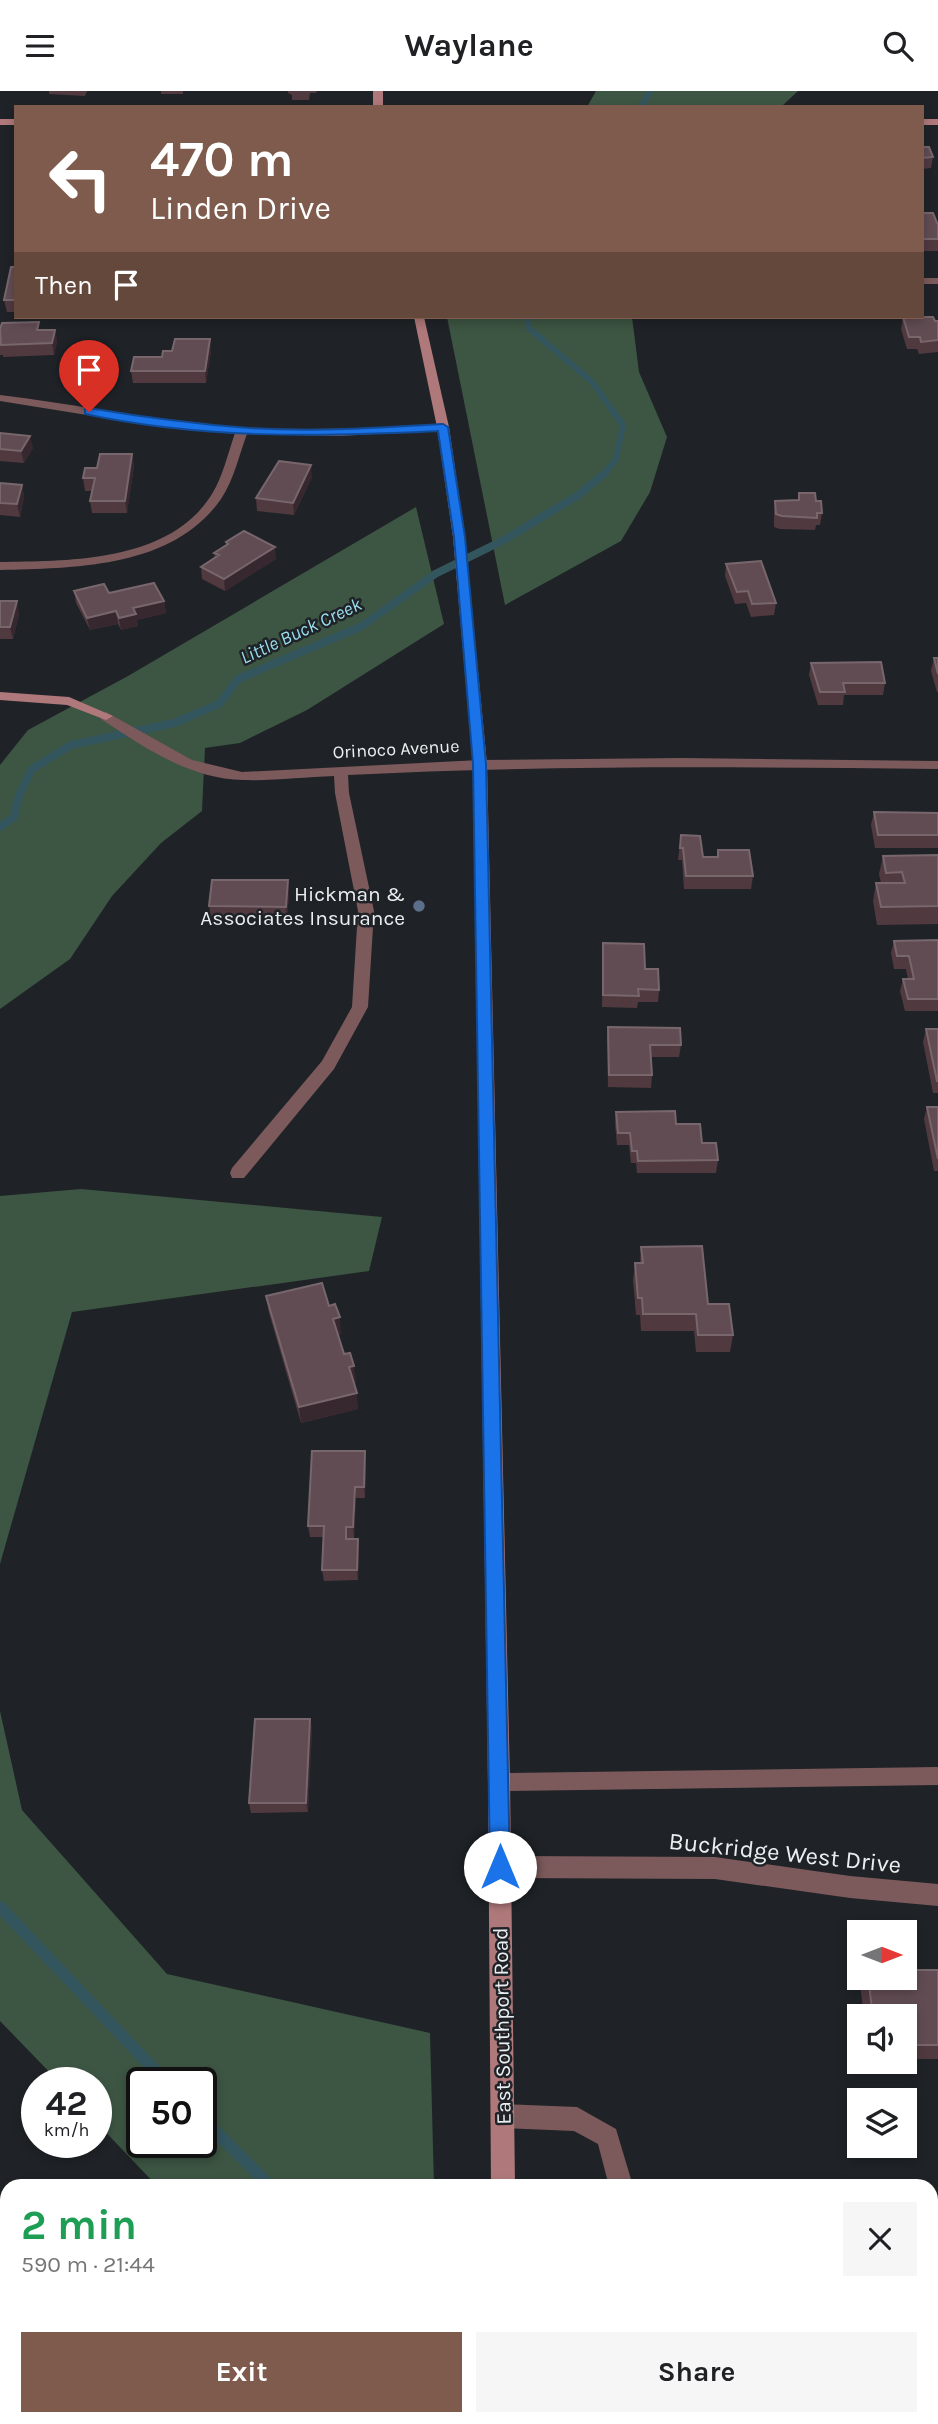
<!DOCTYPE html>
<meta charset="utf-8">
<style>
body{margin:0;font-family:Karla,sans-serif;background:#f6f6f6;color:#202124;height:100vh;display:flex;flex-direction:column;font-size:26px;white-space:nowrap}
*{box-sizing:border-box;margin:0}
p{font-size:23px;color:#757577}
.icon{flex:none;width:38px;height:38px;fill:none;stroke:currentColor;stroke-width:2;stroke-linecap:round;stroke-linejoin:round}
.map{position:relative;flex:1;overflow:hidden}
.side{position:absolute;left:0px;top:2088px;width:938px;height:247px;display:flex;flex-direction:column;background:#fff;border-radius:21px 21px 0 0;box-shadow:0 4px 10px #0003}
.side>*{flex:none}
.banner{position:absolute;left:14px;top:14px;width:910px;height:214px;border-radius:0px;box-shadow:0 4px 10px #0003;background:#7e5b4c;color:#fff;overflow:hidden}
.needle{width:46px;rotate:90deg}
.fabs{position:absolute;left:847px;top:1829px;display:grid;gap:14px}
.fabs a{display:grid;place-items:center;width:70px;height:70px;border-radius:0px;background:#fff;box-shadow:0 4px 10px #0003;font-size:35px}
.speed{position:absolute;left:21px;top:1976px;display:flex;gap:14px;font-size:35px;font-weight:700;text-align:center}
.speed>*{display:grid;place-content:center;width:91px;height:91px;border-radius:50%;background:#fff;box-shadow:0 4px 10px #0003;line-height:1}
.speed small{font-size:18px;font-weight:400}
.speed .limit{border:4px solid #111;border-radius:10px;background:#fff;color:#111}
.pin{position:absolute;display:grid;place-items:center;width:60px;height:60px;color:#fff;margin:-72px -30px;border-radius:50% 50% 50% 0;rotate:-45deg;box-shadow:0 0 7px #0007}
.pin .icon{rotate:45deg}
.me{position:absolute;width:77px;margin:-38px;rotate:0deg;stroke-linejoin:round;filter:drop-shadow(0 0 5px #0008)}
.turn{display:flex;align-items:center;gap:24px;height:147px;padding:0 21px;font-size:32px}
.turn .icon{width:91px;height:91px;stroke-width:2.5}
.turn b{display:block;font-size:49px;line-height:60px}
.then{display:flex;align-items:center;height:66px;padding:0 21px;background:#0003;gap:14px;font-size:26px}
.round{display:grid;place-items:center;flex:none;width:74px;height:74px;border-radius:0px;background:#f6f6f6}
.summary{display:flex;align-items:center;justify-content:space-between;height:119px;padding:0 21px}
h1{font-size:42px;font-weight:700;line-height:52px;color:#1e9e55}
.button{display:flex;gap:14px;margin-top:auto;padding:14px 21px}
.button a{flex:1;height:80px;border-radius:0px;background:#7e5b4c;color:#fff;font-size:28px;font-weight:700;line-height:80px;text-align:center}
.button a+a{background:#f6f6f6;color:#202124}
header{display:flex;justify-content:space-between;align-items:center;height:91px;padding:0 21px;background:#fff;font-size:32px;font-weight:700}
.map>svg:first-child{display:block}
</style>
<header><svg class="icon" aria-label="menu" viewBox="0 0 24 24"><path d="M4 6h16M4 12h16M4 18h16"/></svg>Waylane<svg class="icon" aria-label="search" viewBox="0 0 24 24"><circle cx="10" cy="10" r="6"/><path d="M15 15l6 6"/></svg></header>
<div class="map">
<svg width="938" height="2333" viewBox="0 0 938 2333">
<rect width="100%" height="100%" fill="#1f2327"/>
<path fill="#3d5543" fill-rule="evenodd" d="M596,0H798L781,16H587Z
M447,226H632L639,281L667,346L650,401L621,450L505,514Z
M416,416L444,533L307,619L240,652L205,657L202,720L161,752L112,805L70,868L0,918V674L28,639L128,585Z
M81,1098L382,1126L369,1180L72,1221L0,1473V1105Z
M0,1620L22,1719L167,1883L430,1942L434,2095H157L96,2031V1992L59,1991L0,1930ZM142,1992H201V2051H142Z"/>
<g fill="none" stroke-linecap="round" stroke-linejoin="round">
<path stroke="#33555d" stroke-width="6" d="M641,16L650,0
M527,226L529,237L592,291L623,334L616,368L603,384"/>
<path stroke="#33555d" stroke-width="8" d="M0,736L14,726L19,704L32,678L71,654L174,632L219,613L238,588L362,535L435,483L504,449L577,405L605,382"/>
<path stroke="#33555d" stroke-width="12" d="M0,1816L167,1992
M201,2026L270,2095
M482,2328L487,2333"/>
<path fill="#7c5a5b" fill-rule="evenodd" d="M938,1676V1694L499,1700L492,1697L489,1691L492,1685L499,1682Z"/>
<path fill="#7c5a5b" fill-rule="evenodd" d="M922,187H938V193H922Z
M0,304C68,312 134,326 202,333C282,341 363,338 443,333L449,336L443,339L340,345L247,343C239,364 234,389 221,408C173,477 76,477 0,479V471C71,470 170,471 212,403C223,385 228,362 235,342L149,334L0,310Z
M106,621L192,669L242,681L480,669L682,667L938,670V678C741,676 545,674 348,684L349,702L374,820L368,916L334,978L244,1087H232L230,1082L232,1077L322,970L352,916L358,820L335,702L334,685C304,686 273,690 243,689C189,688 144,656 101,628L99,625Z
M500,1765L715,1766L850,1785L938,1793V1815L850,1807L715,1788L500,1787L492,1784L489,1776L492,1768Z
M503,2013L577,2016L616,2038L633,2095H609L598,2053L574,2040L503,2037L495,2033L491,2025L495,2017Z
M638,2328H666L668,2333H640Z"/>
<path fill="#af797b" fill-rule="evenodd" d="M373,0H383V16H373Z
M0,28H16V34H0Z
M922,28H938V34H922Z
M414,226H424L449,336L465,446L487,673L510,1691L515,2095H491L488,1691L473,673L453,446L437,336Z
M0,601L69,606L113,625L106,629L67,614L0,609Z
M493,2328H519V2333H493Z"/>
</g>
<path fill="#513940" d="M49,0H87L85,5L49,3Z
M161,0H183V3H161Z
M288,0H317L316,2H310L309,9H292V4L288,2Z
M922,56L933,66L931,77L922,78Z
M922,122L938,134V160H922Z
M16,176V221H7L4,209Z
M903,226L938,230V261L919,263L917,258H907L901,238Z
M0,238L55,239L57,251L54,264L3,266V264H0Z
M211,260L206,292H133L131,280Z
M0,342L33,357L24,372L0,370Z
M132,363L134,375L127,422H92L90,410L92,400H85L83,387L97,377Z
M312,386L294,424L257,420L256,407Z
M0,392L22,394L24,406L20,426L0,424Z
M799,402L816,410L822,422L820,434H816L815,439L780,438L774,436V422L775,410L798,409Z
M226,451L276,468L225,500L202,488L201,476L215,467L214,462L226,454Z
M726,473L776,512L774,524L751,526L746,512L735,513L725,485Z
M74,500L109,502L164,510L166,522L137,529L138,535L121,539L118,533L90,539L76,512Z
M0,510L19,523L13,548H0Z
M934,567H938V601H937L931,580Z
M811,572L885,592L883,604H844L843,614H818L809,584Z
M874,721L938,722V757H875L871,734Z
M681,744L703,766H717L718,759L753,785L751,798H684L682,769H678Z
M938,764V833L877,834L873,810L876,792H881L879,783L883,765Z
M289,802L287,829L211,827L209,815Z
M938,849V920H905L900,900L903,888H908L906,878H894L891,862L894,850Z
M603,852L645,878L659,899L658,911H638L637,917L602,916Z
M608,936L681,954L679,966H651L652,984L651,997L608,996L607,948Z
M926,938H938V1002H933L923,951Z
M927,1016H938V1080H934L924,1028Z
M616,1021L676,1033L702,1052L718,1069L716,1082H637L636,1072H631L629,1054H617L615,1033Z
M641,1156L708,1213L733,1244L730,1261H696L694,1240H641L640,1224H636L633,1189L635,1172H640Z
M266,1205L329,1215L341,1243L338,1244L356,1291L354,1292L358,1318L301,1332L269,1222Z
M366,1371L365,1407H356L354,1447H347L358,1448L359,1459L358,1489L324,1490L322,1479L324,1446H310L308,1435Z
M310,1628L312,1638L308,1721L251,1722L249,1712Z
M938,1879V1968H905V1925H864L860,1894L864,1886H905Z
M931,2221H938V2319H931Z"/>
<path fill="#36282e" d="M55,239L57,251L54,264L52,252Z
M210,248L211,260L206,292L205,280Z
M30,345L33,357L24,372L21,360Z
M132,363L134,375L127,422L125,410Z
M311,374L312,386L294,424L293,412Z
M22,394L24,406L20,426L17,413Z
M275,456L276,468L225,500L224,488Z
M17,510L19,523L13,548L10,536Z
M164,510L166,522L137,529L138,535L121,539L119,527L133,517Z
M116,520L118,533L90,539L87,527Z
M288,789L289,802L287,829L286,816Z
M340,1226L341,1243L335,1245L333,1228Z
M354,1275L356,1291L351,1293L349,1276Z
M357,1302L358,1318L301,1332L299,1316Z
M365,1360L366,1371L365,1407L364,1396Z
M355,1396L356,1407L354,1447L353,1436Z
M358,1448L359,1459L358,1489L357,1479Z
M310,1628L312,1638L308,1721L306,1712Z"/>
<path fill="#614c53" stroke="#77666c" stroke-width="2" d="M922,56H929L933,66L922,67Z
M922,122H933L938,134V148H922Z
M11,176H16V209H4Z
M903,226H933L935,230H938V249L921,251L920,246H909Z
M39,231L37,239H55L52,252L1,254L0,238L2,232Z
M175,248H210L205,280H131L134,266H162L163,260H172Z
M0,342L30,345L21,360L0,358Z
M100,363H132L125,410H90L95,387H83L85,377H97Z
M279,370L311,374L293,412L256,407Z
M0,392L22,394L17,413L0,412Z
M799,402H815L816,410H821L822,422H817V427L782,425L776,423L775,410L799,409Z
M244,440L275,456L224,488L201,476L219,464L214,462L228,453L226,451Z
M761,470L776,512L752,513L748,500L737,501L726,473Z
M154,492L164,510L133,517L136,523L119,527L116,520L87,527L74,500L104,493L109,502Z
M0,510H17L10,536H0Z
M934,567H938V583Z
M881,571L885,592H843L845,601H820L811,572Z
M874,721L938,722V744H878Z
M681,744L700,745L703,766H718V759H749L753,785H686L683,757H680Z
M938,764V815L881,816L876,792H905L902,781L886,782L883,765Z
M212,789H288L286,816L209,815Z
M938,849V908H908L903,888H914L909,865H897L894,850Z
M603,852L644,853L645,878H658L659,899L638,898L639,905L603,904Z
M608,936L680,937L681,954H650L652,984H609Z
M926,938H938V990H937Z
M927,1016H938V1068Z
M675,1020L676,1033H700L702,1052H716L718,1069L638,1070L637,1060H632L630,1042H618L616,1021Z
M702,1155L708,1213H729L733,1244H698L696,1223H643L642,1207H638L635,1172H643L641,1156Z
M322,1192L329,1215L335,1213L340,1226L333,1228L344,1263L350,1262L354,1275L349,1276L357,1302L299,1316L266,1205Z
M312,1360H365L364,1396H355L353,1436H346V1448H358L357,1479H322L324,1435H308Z
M255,1628H310L306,1712H249Z
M905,1879H938V1954H905V1925H873L868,1886H905Z
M931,2221H938V2311H931Z"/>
<path fill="#1a73e8" stroke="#114b97" stroke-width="2" d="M89,317C142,326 195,333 249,337C314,341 378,337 443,333L448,336L465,446L486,673L510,1776L507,1783L500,1785L493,1783L490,1776L473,673L454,446L438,340C320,346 201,348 85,323V318Z"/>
<circle fill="#5c6f8a" stroke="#1f2327" stroke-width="2.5" cx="419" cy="815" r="7"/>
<g text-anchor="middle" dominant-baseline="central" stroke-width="5" stroke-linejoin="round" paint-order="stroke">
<g font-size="18" fill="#eceff2" stroke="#1f2327">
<text transform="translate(396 658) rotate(-3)">Orinoco Avenue</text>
</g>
<g font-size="19" font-style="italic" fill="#9adeee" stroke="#1f2327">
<text transform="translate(301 540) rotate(-25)">Little Buck Creek</text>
</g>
<g font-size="21" fill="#eceff2" stroke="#1f2327" text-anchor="end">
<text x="405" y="803">Hickman &amp;<tspan x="405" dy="24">Associates Insurance</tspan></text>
</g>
<g font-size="21" fill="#eceff2" stroke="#1f2327">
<text transform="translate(502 1935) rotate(-91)">East Southport Road</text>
</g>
<g font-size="24" fill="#eceff2" stroke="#1f2327">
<text transform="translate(785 1762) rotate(6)">Buckridge West Drive</text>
</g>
</g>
</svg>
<div class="fabs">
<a><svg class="needle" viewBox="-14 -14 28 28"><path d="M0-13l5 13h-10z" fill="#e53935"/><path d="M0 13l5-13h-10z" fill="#757577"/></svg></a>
<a><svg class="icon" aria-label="sound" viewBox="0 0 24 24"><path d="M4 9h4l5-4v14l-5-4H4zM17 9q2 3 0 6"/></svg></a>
<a><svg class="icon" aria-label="layers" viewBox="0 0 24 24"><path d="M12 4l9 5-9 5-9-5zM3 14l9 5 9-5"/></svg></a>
</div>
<div class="speed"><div>42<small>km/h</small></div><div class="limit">50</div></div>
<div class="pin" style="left:89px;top:321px;background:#d93025"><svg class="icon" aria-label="arrive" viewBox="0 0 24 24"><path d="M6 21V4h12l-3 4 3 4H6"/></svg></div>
<svg class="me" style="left:500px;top:1776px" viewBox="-20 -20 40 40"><circle r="19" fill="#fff"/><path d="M0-13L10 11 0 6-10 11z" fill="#1a73e8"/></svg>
<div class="banner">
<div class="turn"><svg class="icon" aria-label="left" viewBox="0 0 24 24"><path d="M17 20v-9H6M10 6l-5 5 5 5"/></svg><div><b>470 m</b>Linden Drive</div></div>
<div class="then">Then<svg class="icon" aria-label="arrive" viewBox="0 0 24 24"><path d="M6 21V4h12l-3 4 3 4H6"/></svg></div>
</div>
<section class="side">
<div class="summary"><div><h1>2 min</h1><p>590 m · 21:44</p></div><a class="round"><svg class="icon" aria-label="close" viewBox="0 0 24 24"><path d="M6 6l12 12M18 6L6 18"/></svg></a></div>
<div class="button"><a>Exit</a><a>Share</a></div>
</section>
</div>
